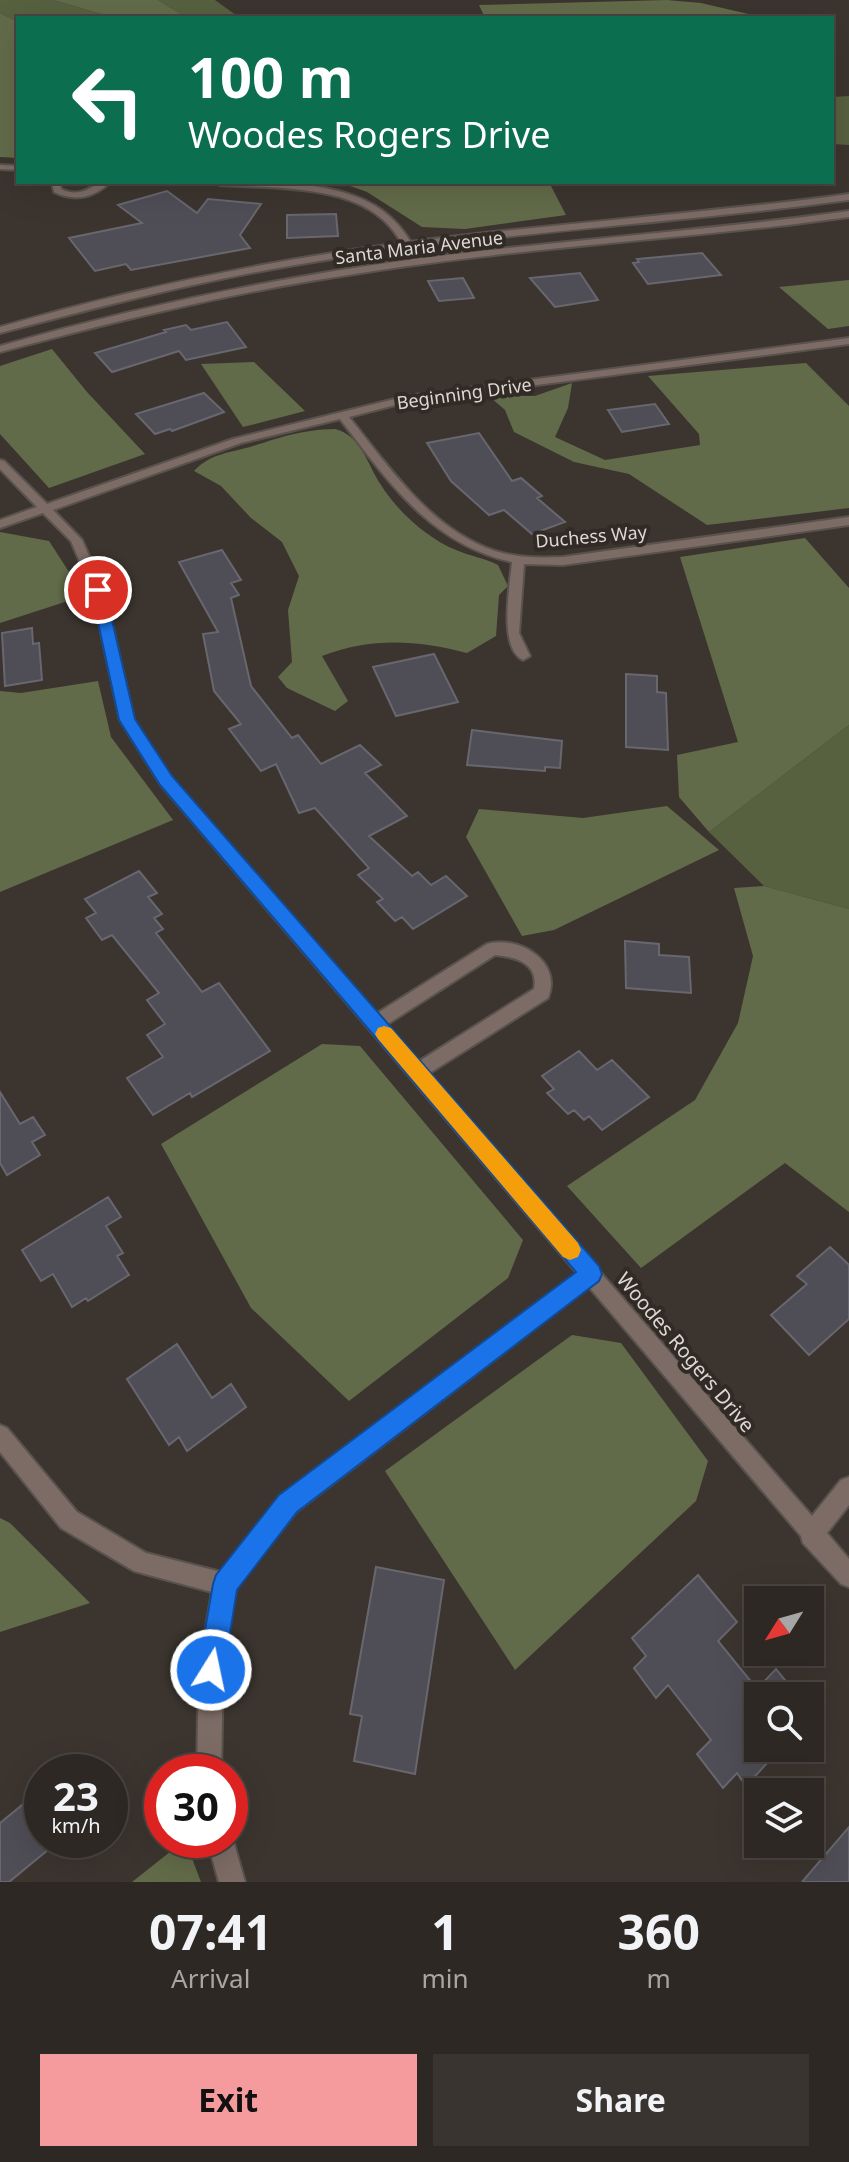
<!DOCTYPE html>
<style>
body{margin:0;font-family:"Noto Sans",sans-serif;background:#393430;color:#f1f3f6;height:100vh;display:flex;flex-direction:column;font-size:30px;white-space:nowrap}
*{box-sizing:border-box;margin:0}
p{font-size:26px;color:#a7a6a6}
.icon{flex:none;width:44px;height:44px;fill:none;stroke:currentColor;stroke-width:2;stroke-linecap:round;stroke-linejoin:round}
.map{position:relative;height:1882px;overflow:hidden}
.drawer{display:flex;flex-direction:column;background:#2d2823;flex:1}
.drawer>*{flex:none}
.top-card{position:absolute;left:16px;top:16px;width:818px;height:168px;border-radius:0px;box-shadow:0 8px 32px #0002,0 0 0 2px #484441;background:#0b6e4f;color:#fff;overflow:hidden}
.needle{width:52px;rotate:233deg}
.fabs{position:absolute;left:744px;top:1586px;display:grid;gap:16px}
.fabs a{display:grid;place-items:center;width:80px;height:80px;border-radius:0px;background:#2d2823;box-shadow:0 8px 32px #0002,0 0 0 2px #484441;font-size:40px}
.speed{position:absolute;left:24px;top:1754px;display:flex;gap:16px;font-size:40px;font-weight:700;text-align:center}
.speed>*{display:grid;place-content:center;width:104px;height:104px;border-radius:50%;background:#2d2823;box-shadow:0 8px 32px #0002,0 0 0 2px #484441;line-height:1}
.speed small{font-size:20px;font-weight:400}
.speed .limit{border:12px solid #d22;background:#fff;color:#111}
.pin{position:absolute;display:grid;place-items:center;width:68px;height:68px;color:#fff;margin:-34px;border:4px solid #fff;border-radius:50%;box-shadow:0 2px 8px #0007}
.me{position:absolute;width:88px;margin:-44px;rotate:10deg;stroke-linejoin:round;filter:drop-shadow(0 0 6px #0008)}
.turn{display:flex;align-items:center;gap:28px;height:168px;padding:0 40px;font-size:36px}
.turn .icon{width:104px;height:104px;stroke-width:2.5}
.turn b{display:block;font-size:56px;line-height:68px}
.eta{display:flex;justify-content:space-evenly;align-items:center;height:136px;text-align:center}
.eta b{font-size:48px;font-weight:700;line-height:56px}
.primary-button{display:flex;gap:16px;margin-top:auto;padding:16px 40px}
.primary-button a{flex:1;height:92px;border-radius:0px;background:#f59b9e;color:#111;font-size:32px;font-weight:700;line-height:92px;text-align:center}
.primary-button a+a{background:#393430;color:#f1f3f6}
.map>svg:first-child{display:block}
</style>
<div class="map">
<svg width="849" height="1882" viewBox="0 0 849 1882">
<rect width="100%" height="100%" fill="#3c352f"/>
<path fill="#57603f" d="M0,0H53L115,18H18V22L0,13Z
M158,0H215L240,18H188Z
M849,96V145L832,144V97Z
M849,725V909L764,886L709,832Z"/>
<path fill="#626b49" d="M53,0H158L188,18H115Z
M667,0L701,3L757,16H811L485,18L479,5Z
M0,13L18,22V158L0,157Z
M339,182H558L551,186L566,215L465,229L422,227L367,192Z
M849,280V326L828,329L779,287Z
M52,349L87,392L145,454L49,488L0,434V366Z
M254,362L305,411L243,427L201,364Z
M806,363L849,406V508L707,525L629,474L574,462L514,432L505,410L489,396H535L572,383L568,408L555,437L605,460L700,445L699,434L648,376Z
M335,429C362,436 367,464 381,485C397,511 428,539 456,550C470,556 484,558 498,565L508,586L499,595L496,636L467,653C417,640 371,637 322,656L348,701L335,711L287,688L278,677L292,662L288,610L299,576L282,542L251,518L221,486L194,471C210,454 228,453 250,447C282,437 300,430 335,429Z
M0,532L49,541L82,592L74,599L0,623Z
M805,538L849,588V725L709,832L679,797L677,755L738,742L680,557Z
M98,681L111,737L173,820L0,892V691L21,693Z
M667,806L719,850L554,930L522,936L466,837L479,809L583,818Z
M764,886L849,909V1212L785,1163L641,1268L567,1186L695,1100L738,1023L753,956L734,888Z
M322,1044L360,1046L523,1240L508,1278L349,1401L251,1308L161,1144Z
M572,1335L621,1343L708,1461L696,1501L515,1670L385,1471Z
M0,1518L10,1523L90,1603L0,1632Z
M185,1840L201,1882H132Z"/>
<path fill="#4f4d56" stroke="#68666f" stroke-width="2" d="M167,191L197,213L208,199L261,204L240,235L250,248L131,270L126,264L95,271L69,238L142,223L118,205Z
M336,214L338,236L287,238V215Z
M702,253L721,275L648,284L633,263L639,262L637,259Z
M580,273L598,300L555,307L530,278Z
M463,278L474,298L439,301L428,281Z
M227,322L246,347L186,360L179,351L112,372L95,353L166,332L164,330L186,325L191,330Z
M204,393L224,412L172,431L170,429L155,434L136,414Z
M655,404L669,424L622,432L608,410Z
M479,433L512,481L521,478L542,496L537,498L565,522L532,534L504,510L489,515L451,481L427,443Z
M222,550L241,580L231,583L239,595L231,598L251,686L292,738L298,735L321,764L360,745L381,765L365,773L407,816L369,836L412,876L418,872L431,885L446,876L467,896L413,929L402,917L395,921L377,902L383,899L358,875L369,868L315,808L299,813L276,764L261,771L229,729L241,724L214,691L203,634L218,632L179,562Z
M32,628L33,644L39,643L42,680L5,686L2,633Z
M434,654L458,702L396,716L373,667Z
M626,674L657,676V692L666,693L668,750L626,747Z
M472,730L562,741L560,768L545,767V771L467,765Z
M139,871L157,893L148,897L162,914L154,918L163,929L156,933L202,992L219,983L270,1051L192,1097L190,1093L153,1115L127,1078L163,1057L147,1035L165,1024L147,1000L159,993L112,935L102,940L86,918L96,913L85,899Z
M625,941L659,944V955L689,957L691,993L626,988Z
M579,1051L597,1070L612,1060L649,1097L602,1130L589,1116L584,1120L574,1110L568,1114L547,1093L554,1089L542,1076Z
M0,1092L20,1124L33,1117L45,1135L32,1142L40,1155L7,1175L0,1163Z
M108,1197L121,1217L106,1226L123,1253L117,1256L129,1275L88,1301L86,1298L72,1307L53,1274L41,1281L22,1250Z
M830,1247L849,1265V1319L809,1355L771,1315L807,1284L797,1276Z
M177,1344L212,1398L231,1384L246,1407L187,1451L179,1437L169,1445L127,1379Z
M376,1567L444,1580L415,1774L354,1761L362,1716L350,1714Z
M698,1575L737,1622L718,1641L757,1689L776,1669L798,1696H758V1748H781L746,1786L737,1773L723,1788L697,1754L711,1740L668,1685L656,1698L634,1668L646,1656L632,1638Z
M27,1801L42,1840L49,1849L9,1882H0V1823Z
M849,1827V1882H802Z"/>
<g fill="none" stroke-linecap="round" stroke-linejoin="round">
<g stroke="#59524d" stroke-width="4">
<path id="minor" d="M0,165L18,166V170L0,169Z
M52,182H60L61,189C85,200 90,182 110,182C95,198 74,202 54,192Z
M216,182C268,182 348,179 389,216C403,228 413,245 422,261L414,263C404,247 396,230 381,218C343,185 268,188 220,185Z
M849,338V344L407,402L349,417C389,467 431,530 495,551C517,558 540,558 563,557L849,517V525L563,565L524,564L519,633L530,656L523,660C498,648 510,586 512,562C430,544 388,481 340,419L241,443L53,510L82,540L104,590L134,720L171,777L376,1014L487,944C519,935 563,962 548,998L428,1074L812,1516L841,1480L849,1477V1505L827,1533L849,1559V1587L841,1584L803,1543L801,1536L589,1287L296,1512L235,1589L223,1670L221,1772H197L199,1670L212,1592L134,1571L61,1528L0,1452V1425L7,1428L77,1512L146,1553L221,1572L280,1496L577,1273L161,785L120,720L92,590L71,541L43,513L0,528V520L37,507L0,469V460L4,461L47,504L233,439L407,396ZM495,955C516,957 539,963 534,989L418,1062L386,1025Z
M230,1834L233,1840L245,1882H219L207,1840H230Z"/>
</g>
<g stroke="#59524d" stroke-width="4">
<path id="tertiary" d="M849,194V200L794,207C632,226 468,236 307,263C203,280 102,306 0,333V327C134,288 271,260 409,242C555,223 703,214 849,194Z
M849,211V217L795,224C650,241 505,250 361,273C238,291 120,320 0,352V346C136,307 275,278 415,259C559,240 705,231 849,211Z"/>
</g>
<use href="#minor" fill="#7d6c66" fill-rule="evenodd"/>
<use href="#tertiary" fill="#7d6c66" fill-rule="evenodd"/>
</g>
<path fill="#1a73e8" stroke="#114b97" stroke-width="2" d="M98,585L105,590L135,719L172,776L599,1266L602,1274L599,1281L297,1512L237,1590L224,1670L220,1679L211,1683L202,1679L198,1670L213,1584L216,1575L279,1495L576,1272L160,785L119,720L91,590Z"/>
<path fill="#f59e0b" d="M384,1026L391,1028L578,1243L581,1250L578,1257L570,1260L563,1257L378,1039L375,1034L378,1028Z"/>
<g text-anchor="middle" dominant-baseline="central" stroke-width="8" stroke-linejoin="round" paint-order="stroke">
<g font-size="18" fill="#dcd8d4" stroke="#322b25">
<text transform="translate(419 247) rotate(-7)">Santa Maria Avenue</text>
<text transform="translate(464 393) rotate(-8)">Beginning Drive</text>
<text transform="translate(591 536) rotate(-5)">Duchess Way</text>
</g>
<g font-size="20" fill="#dcd8d4" stroke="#322b25">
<text transform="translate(686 1352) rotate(50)">Woodes Rogers Drive</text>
</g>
</g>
</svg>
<div class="fabs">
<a><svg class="needle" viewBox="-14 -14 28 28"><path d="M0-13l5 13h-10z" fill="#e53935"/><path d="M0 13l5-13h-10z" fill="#a7a6a6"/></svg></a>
<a><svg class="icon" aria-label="search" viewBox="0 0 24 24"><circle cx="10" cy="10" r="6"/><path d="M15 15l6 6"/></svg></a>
<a><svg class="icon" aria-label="layers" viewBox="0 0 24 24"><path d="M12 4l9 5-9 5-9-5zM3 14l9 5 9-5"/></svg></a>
</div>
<div class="speed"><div>23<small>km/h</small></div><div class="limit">30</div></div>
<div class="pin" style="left:98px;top:590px;background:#d93025"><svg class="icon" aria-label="arrive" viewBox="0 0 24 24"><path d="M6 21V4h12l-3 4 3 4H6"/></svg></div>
<svg class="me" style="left:211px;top:1670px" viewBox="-20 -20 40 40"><circle r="17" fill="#1a73e8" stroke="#fff" stroke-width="3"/><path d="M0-11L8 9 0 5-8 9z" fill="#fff"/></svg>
<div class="top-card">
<div class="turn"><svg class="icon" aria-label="left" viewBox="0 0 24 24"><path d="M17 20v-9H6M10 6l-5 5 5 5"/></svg><div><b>100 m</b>Woodes Rogers Drive</div></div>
</div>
</div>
<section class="drawer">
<div class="eta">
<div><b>07:41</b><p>Arrival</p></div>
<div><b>1</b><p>min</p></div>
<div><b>360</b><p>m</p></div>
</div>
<div class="primary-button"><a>Exit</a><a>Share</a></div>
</section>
